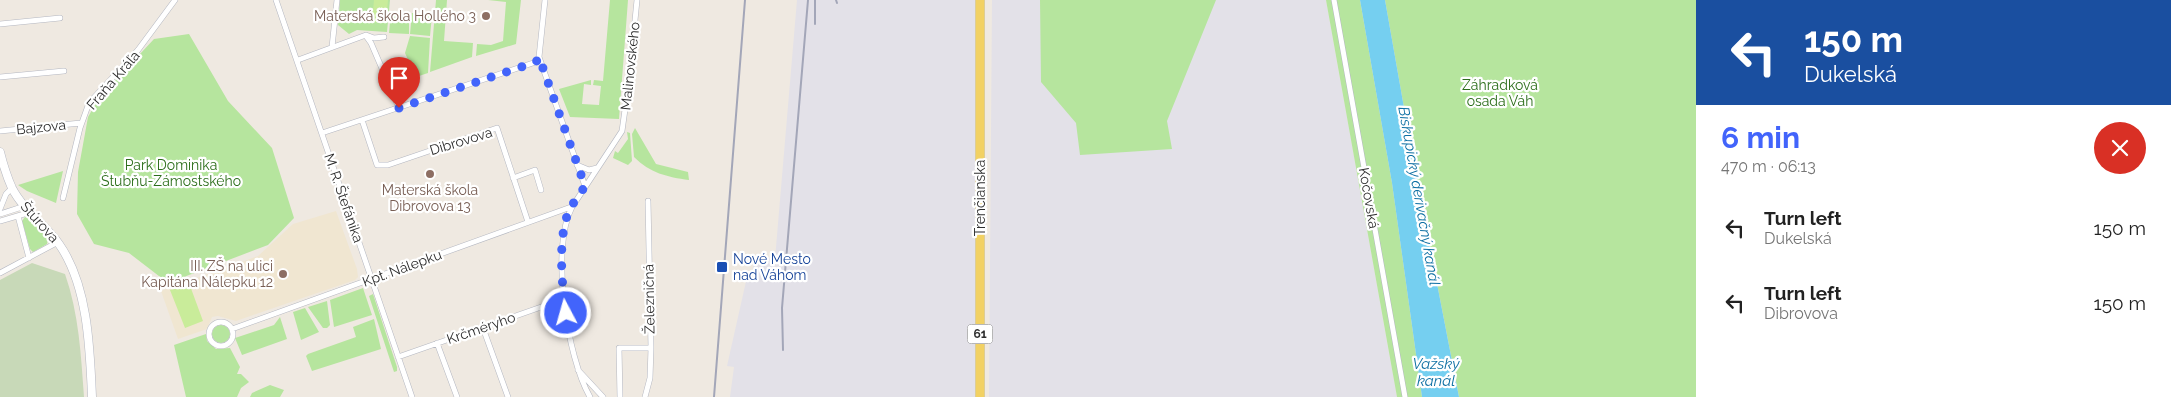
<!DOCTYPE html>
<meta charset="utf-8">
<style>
body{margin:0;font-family:Raleway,sans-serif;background:#f6f6f6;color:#222;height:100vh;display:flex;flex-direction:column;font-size:19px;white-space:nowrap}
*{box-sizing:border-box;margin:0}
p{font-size:16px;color:#767676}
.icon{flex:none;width:28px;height:28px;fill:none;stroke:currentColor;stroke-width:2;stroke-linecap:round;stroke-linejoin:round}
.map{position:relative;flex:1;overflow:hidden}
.side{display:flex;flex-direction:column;background:#fff;width:475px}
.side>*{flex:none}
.banner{background:#1a4fa0;color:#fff;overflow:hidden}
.pin{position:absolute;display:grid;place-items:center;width:42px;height:42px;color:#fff;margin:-51px -21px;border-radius:50% 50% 50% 0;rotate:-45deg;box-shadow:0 0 5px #0007}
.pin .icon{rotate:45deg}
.me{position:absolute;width:55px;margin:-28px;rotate:354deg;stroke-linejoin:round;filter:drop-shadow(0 0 4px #0008)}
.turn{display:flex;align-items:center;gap:18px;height:105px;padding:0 25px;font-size:22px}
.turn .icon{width:65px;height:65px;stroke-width:2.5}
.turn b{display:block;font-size:35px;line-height:42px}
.round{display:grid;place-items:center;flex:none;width:52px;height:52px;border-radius:26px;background:#f6f6f6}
.headline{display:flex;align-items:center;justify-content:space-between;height:85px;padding:0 25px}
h1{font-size:30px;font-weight:700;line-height:38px;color:#4264fb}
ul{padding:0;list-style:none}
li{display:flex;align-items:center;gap:15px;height:75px;padding:0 25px}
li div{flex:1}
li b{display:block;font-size:19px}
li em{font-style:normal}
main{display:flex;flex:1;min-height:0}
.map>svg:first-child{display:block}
</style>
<main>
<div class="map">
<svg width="1696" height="397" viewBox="0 0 1696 397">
<rect width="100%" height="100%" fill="#efe9e1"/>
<path fill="#e3e1e8" d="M797,0H980L984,397H730L734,367L727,366L747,277H752L754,256L775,259Z
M992,0H1326L1397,397H989Z"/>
<path fill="#f0e6d1" d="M336,211L357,269L358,277L355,280L236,321L218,316L212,317L207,329L178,339L161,291L258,256L293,224Z"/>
<path fill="#b6e59e" d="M340,0H390L387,32L357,30L349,34L338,25Z
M436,0H447L444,41L473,43L472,57L430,72Z
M488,0H521L516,44L476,56L477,44L491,45L503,41L506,2Z
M610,0H628L619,119L570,117L559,89L591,80V85L584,84L582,104L599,105L601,86L593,85L594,80L603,81Z
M1040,0H1216L1167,121L1172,149L1080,155L1076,123L1041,82Z
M1326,0H1360L1392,183L1422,397H1397Z
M1385,0H1696V397H1459L1415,170Z
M391,11L400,12V21L409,22V34L389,33Z
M412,13L432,15L430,36L410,34Z
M189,34L228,101L272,148L294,218L268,245L168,283L129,253L94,244L77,214L78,172L88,117L96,103L111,85L154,39Z
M410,36L430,38L428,73L416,77L405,53Z
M635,128L656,164L688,172L689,180C667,177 650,173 634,157L632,134Z
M627,132L630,133L632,161L628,165L613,158L615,151L618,153L628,139Z
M63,171L56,203L27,191L18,185Z
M25,217L30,218L48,240L47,244L33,252L30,249L22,221Z
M363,288L372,315L334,327L330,300Z
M373,294L397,367V371L394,372L369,296Z
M327,301L330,325L327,328H323L308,307Z
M305,308L319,332L301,340L293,312Z
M280,317L287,339L242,355L235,338L274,325Z
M374,319L381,349L312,371L306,356L308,354L356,337L353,327Z
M212 334a9 9 0 1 1 18 0a9 9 0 1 1-18 0Z
M206,334L207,341L216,349L230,348L240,367L237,374H241L249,382L241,388L237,397H186L174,345Z
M270,385L284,390L280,397H250L252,393Z"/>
<path fill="#c8d9b8" d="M32,263L65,274C79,314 81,355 84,397H0V280Z"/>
<path fill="#c9ec9a" d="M374,0H388L386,23L372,22Z
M189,283L203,321L185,328L170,290Z"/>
<path fill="#75cff0" d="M1360,0H1385L1415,170L1459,397H1422L1392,183Z"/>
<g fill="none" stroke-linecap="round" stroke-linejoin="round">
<g stroke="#b4b7c1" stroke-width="6">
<path id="street" d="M276,0L412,397
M545,0L539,57L585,186
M1334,0L1405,397
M0,24L60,18
M366,36L371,43L399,108
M332,47L337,0
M298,60L366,35L374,38L384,37
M0,77L64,71
M362,120L377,165H388L497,128L528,222
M0,131L81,123
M322,133L536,62L539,57
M577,165L589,170L597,168
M513,178L535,170L541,190
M63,198L80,128L89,103L138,50L175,0
M0,209L6,194L12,188
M0,214L25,206
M18,216L29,258
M0,221L31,212
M0,273L58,242
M209 334a12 12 0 1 1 24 0a12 12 0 1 1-24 0Z
M483,328L508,397
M232,329L571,207
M437,343L457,397
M398,357L564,299
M578,370L603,397
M590,397C567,357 550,249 572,207L622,131L629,81L637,0
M620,397L619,348H651
M645,397L650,378L651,348L648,201"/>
</g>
<g stroke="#b4b7c1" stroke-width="9">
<path id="secondary" d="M0,152C3,164 7,177 12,188C23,210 46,225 59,244C88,285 90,349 92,397"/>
</g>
<g stroke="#c9c9c9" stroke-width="10">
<path id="primary" d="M980,0V397"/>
</g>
<use href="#street" stroke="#fff" stroke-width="5"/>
<use href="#secondary" stroke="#fff" stroke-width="8"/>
<use href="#primary" stroke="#f2d163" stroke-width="9"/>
<path stroke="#a3a6b8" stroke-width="2" d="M836,0L837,3
M815,24V0
M783,350L782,308L808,0
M714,397L745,0"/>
</g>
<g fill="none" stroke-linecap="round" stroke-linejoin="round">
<path stroke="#4264fb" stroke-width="9" stroke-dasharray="0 16.2" d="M399,108L536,62L539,57L585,186C579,196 570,206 567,216C558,243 562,286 566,313"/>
</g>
<g fill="#8d6e63" stroke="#fff" stroke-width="2">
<circle cx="486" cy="16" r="5"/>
<circle cx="430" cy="174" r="5"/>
<circle cx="283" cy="274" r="5"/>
</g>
<rect fill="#1a4fb4" stroke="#fff" stroke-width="2" x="716" y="261" width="12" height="12" rx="2.5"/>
<g text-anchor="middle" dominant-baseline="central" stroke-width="4.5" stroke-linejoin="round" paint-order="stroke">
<rect fill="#fff" stroke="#6d6d6d" stroke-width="1" x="967.5" y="324.5" width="25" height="19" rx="4"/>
<g font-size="12" font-weight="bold" fill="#2e2e2e">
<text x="980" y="334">61</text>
</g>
<g font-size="14" fill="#785e54" stroke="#fff" text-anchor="end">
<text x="476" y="16">Materská škola Hollého 3</text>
<text x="430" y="190" text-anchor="middle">Materská škola<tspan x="430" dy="16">Dibrovova 13</tspan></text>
<text x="273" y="266">III. ZŠ na ulici<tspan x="273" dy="16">Kapitána Nálepku 12</tspan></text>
</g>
<g font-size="14" fill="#2e2e2e" stroke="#fff">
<text transform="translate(630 66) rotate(-84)">Malinovského</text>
<text transform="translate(113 80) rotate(-49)">Fraňa Kráľa</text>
<text transform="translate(41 127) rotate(-6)">Bajzova</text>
<text transform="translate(461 141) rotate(-17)">Dibrovova</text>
<text transform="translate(344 198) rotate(71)">M. R. Štefánika</text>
<text transform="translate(980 198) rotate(-90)">Trenčianska</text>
<text transform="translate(1369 198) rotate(80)">Kočovská</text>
<text transform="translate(40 222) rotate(48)">Štúrova</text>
<text transform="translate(402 268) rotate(-20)">Kpt. Nálepku</text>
<text transform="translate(649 299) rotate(-91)">Železničná</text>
<text transform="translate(481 328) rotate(-19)">Krčméryho</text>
</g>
<g font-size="14" fill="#2c6e1b" stroke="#fff">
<text x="1500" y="85">Záhradková<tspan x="1500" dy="16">osada Váh</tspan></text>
<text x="171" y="165">Park Dominika<tspan x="171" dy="16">Štubňu-Zámostského</tspan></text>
</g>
<g font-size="14" fill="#164399" stroke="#fff" text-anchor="start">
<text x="733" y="259">Nové Mesto<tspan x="733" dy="16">nad Váhom</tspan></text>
</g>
<g font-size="15" font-style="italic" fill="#0d6fa3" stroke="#fff">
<text transform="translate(1419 196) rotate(80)">Biskupický derivačný kanál</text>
<text x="1436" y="364">Važský<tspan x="1436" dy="17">kanál</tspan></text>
</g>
</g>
</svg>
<div class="pin" style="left:399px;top:108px;background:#d93025"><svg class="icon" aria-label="arrive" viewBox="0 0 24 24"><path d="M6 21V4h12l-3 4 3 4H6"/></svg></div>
<svg class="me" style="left:566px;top:313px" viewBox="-20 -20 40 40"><circle r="17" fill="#4264fb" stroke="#fff" stroke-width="3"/><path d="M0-11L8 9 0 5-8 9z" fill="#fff"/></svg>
</div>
<section class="side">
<div class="banner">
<div class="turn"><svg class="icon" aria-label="left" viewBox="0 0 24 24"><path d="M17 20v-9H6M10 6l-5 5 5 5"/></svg><div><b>150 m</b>Dukelská</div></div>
</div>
<div class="headline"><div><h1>6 min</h1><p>470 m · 06:13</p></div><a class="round" style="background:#d93025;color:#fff"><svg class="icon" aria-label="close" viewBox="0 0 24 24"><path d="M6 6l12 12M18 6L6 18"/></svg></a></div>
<ul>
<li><svg class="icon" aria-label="left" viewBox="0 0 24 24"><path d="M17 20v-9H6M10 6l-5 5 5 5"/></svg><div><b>Turn left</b><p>Dukelská</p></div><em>150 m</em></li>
<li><svg class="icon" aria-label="left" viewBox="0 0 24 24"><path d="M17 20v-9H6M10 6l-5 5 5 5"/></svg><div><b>Turn left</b><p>Dibrovova</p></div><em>150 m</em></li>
</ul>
</section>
</main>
